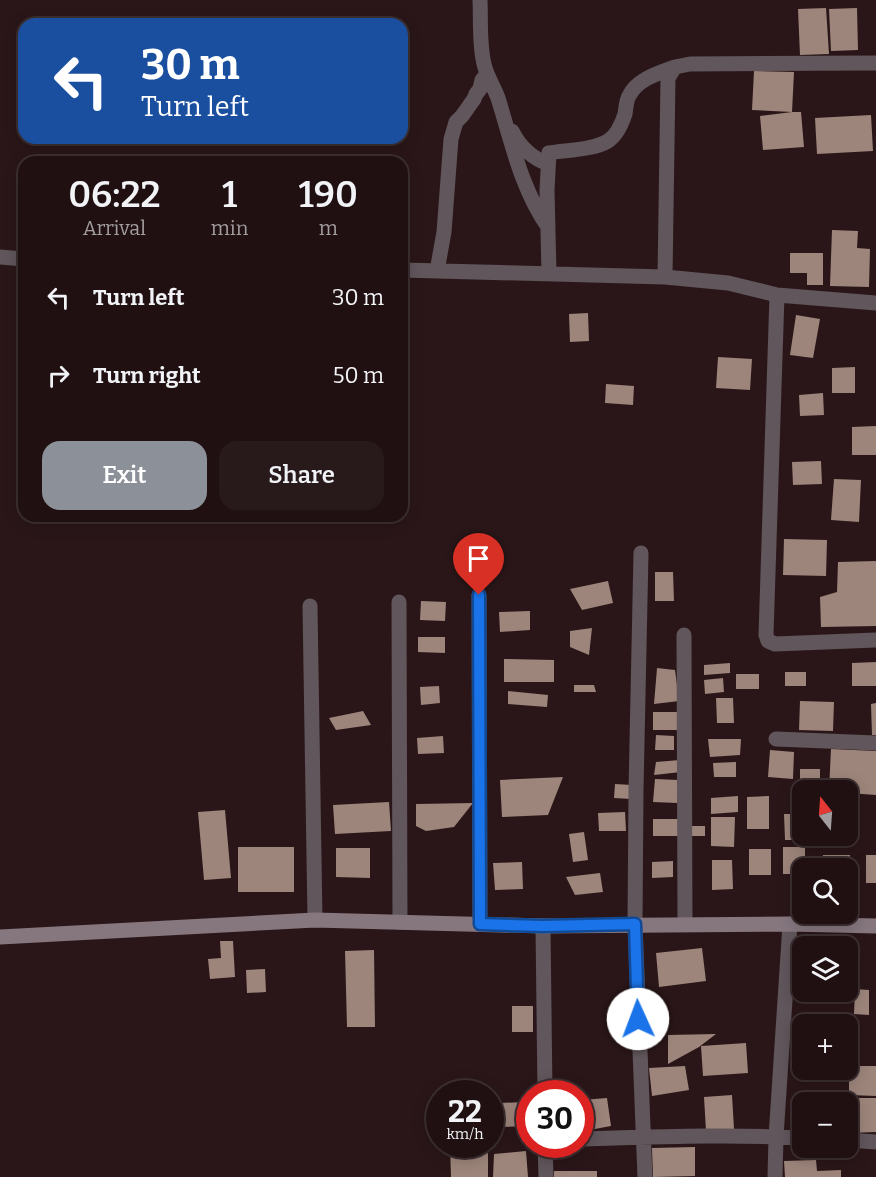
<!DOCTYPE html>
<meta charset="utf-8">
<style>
body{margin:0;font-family:Bitter,serif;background:#28191b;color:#f1f3f6;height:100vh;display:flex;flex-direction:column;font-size:22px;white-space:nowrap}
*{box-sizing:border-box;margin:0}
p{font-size:20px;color:#a29d9f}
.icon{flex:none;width:33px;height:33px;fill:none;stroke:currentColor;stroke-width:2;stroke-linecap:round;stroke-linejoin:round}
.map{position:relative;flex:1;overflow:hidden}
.drawer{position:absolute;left:18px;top:156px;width:390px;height:366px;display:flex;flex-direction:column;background:#201012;border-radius:18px;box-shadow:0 3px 15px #0003,0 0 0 2px #3d3032}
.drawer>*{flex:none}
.hud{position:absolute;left:18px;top:18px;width:390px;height:126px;border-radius:18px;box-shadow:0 3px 15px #0003,0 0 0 2px #3d3032;background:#1a4fa0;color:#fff;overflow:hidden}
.needle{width:39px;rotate:343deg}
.fabs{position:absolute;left:792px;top:780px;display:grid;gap:12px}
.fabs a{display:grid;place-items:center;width:66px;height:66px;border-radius:12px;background:#201012;box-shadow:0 3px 15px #0003,0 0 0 2px #3d3032;font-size:30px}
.speed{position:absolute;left:426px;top:1080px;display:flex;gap:12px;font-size:30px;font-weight:700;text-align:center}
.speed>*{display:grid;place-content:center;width:78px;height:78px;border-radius:50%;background:#201012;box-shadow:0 3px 15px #0003,0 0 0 2px #3d3032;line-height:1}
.speed small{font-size:15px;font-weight:400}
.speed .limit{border:9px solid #d22;background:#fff;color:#111}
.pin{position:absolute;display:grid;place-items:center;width:51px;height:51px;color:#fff;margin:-62px -26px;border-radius:50% 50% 50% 0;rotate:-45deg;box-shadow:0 0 6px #0007}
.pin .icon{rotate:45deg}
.me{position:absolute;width:66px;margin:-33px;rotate:358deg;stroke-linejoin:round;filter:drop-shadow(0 0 4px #0008)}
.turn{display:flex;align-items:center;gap:21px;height:126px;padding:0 24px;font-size:27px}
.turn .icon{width:78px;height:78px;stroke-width:2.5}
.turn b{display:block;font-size:42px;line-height:51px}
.eta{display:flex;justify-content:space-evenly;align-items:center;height:102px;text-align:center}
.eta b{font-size:36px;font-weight:600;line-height:42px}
.action{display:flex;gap:12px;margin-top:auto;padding:12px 24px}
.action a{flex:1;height:69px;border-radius:18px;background:#8c9099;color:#fff;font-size:24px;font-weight:600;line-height:69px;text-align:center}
.action a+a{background:#28191b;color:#f1f3f6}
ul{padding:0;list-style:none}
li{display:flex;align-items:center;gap:18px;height:78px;padding:0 24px}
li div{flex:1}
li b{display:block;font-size:22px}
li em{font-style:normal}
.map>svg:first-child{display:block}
</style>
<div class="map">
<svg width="876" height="1177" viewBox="0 0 876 1177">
<rect width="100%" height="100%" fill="#2a1618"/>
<path fill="#9d857b" d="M826,8L829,54L800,55L798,9Z
M857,8L858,50L831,51L829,9Z
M754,71L794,72L792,112L752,110Z
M792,112H801L804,147L763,150L760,116Z
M871,115L873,151L817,154L815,118Z
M832,230L858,231L857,248L870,249L869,287L830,286Z
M790,253H823V285H807V273H790Z
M588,313L589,341L570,342L569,314Z
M796,315L820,319L813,358L790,355Z
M718,357L752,359L750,390L716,388Z
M855,367V393H832V368Z
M606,384L634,386L633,405L605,403Z
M823,393L824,415L800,416L799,395Z
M876,426V455H852V427Z
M821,461L822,484L793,485L792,462Z
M834,479L861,480L859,522L831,520Z
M784,539L827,540L826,576L783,575Z
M876,561V626L821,627L820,597L837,592L838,562Z
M655,572H673L674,601H655Z
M608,581L613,603L582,610L570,589Z
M421,601L446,602L445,621L420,620Z
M530,611V630L500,632L499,612Z
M592,628L589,655L570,647V631Z
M418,637H445V653L418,652Z
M504,659L554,660V682H504Z
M876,662V686H852V663Z
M730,663V673L704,675V665Z
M657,668L675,670L679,701L654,704Z
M785,672H806V686H785Z
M736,674H759V689H736Z
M723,678L724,692L705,694L704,680Z
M574,685H594L596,692H574Z
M439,686L440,703L421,705L420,687Z
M508,691L548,695L547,707L508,704Z
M716,698H733L734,723H717Z
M800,701L834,702L833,731L799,730Z
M876,703V735H872L871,704Z
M363,711L371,725L336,730L329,718Z
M653,712H677V730H653Z
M656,735L674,736V750H655Z
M443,736L444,753L418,754L417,738Z
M708,739H741L740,755L710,757Z
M831,749L876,751V795L848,793V790H829Z
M770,750L794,752L793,779L768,777Z
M680,760L681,772L654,775L656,762Z
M736,762V777H714L713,763Z
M800,769H820V786H800Z
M563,777L548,815L502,817L500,780Z
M655,779L678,780L677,803L653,802Z
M615,784L632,785L631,799L614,798Z
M738,796V812L711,814V798Z
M769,796V829H747V797Z
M389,802L391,831L335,834L333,805Z
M473,803L454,827L426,831L416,826V804Z
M225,810L231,878L204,880L198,812Z
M625,812L626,831H599L598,813Z
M784,814H799L800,840H785Z
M711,817H735L734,847L711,846Z
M653,819H679L678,836H653Z
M688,826H705V836H688Z
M584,832L588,860L573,862L569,834Z
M238,847H294V892H238Z
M783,847H805V868H802V874H783Z
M336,848H370V878L336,877Z
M749,849H771V875H749Z
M823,855H850L851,883H848V868H823Z
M866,855H876V883H866Z
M712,860H732L733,889L712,890Z
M673,861V877L652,878V862Z
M522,862L523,889L495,890L493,863Z
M600,873L603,892L575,895L566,877Z
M220,941H233L235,977L210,979L208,959L221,958Z
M702,948L706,981L659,987L656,953Z
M374,950L375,1027H347L345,951Z
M796,950H802V992H827L828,994H796Z
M265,969L266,992L247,993L246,970Z
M855,989L869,990V1015L854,1014Z
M512,1006H533V1032H512Z
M716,1034L699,1047L668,1064V1035Z
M746,1043L748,1073L703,1076L701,1046Z
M685,1066L689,1090L652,1096L649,1068Z
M849,1066H876V1096L849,1095Z
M732,1095L734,1129L706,1131L704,1097Z
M607,1098L611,1126L584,1131L582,1100Z
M847,1098H876V1132L848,1133Z
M526,1102V1126L501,1127L500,1103Z
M477,1144H488V1177H451L450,1146Z
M695,1147V1176L653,1177L652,1148Z
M526,1151L528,1177H493L494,1154Z
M816,1160L817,1171L841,1170V1177H785L784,1161Z
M554,1171H597V1177H554Z"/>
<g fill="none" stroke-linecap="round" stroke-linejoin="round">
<path stroke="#60565b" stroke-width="15" d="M480,0C481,22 479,43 484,64C487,77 494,87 498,98C512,143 521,188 548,227
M512,131C520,147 532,158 548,164
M0,257L24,259
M402,270L665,277L728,283L777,295L876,303
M437,271L444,232L451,139L456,122L462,116L474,99L476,94L480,89L482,80L487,74
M549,274L547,190L549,153C566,150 593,150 608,141C616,136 622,123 625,114C626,108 626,101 629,96C637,79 659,73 675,67
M665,277L668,78L675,67L690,64L876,63
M777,295L766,635L768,641L775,644L876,640
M641,553L636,790L635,924L645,1177
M479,595L480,924
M399,602L400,922
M310,606L315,920
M684,635L685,924
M776,739L876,743
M543,926L545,1094
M580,1139C654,1137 729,1134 802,1138
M848,1140L876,1142
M545,1144L546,1177
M775,1177L776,1137L790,924"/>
<path stroke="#86777f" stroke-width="15" d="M0,937L315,920L543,926L790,924L876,926"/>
</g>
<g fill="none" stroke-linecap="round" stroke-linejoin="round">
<g stroke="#114b97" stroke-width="15">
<path id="route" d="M479,595L480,924L543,926L635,924L638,1019"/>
</g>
<use href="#route" stroke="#1a73e8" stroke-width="10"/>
</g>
</svg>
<div class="fabs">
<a><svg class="needle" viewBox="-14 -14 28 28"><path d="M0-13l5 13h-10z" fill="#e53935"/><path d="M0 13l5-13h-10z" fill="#a29d9f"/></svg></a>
<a><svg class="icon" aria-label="search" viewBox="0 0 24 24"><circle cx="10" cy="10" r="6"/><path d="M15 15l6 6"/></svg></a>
<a><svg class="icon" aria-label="layers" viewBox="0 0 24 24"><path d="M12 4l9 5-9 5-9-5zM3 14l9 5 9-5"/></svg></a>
<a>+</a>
<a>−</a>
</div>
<div class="speed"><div>22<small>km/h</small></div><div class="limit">30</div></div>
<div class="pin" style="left:479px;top:595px;background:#d93025"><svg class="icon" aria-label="arrive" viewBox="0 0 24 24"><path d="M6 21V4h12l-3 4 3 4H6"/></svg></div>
<svg class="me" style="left:638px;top:1019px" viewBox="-20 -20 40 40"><circle r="19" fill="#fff"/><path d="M0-13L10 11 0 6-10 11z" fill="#1a73e8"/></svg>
<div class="hud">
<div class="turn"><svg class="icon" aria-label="left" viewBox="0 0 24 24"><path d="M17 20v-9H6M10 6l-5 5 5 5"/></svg><div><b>30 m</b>Turn left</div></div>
</div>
<section class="drawer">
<div class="eta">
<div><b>06:22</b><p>Arrival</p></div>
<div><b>1</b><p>min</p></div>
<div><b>190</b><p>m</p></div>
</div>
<ul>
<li><svg class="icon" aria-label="left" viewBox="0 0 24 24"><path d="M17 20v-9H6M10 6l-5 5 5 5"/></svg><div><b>Turn left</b></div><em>30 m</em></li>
<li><svg class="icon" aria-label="right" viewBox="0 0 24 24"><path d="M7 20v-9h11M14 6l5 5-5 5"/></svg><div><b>Turn right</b></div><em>50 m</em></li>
</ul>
<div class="action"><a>Exit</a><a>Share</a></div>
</section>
</div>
